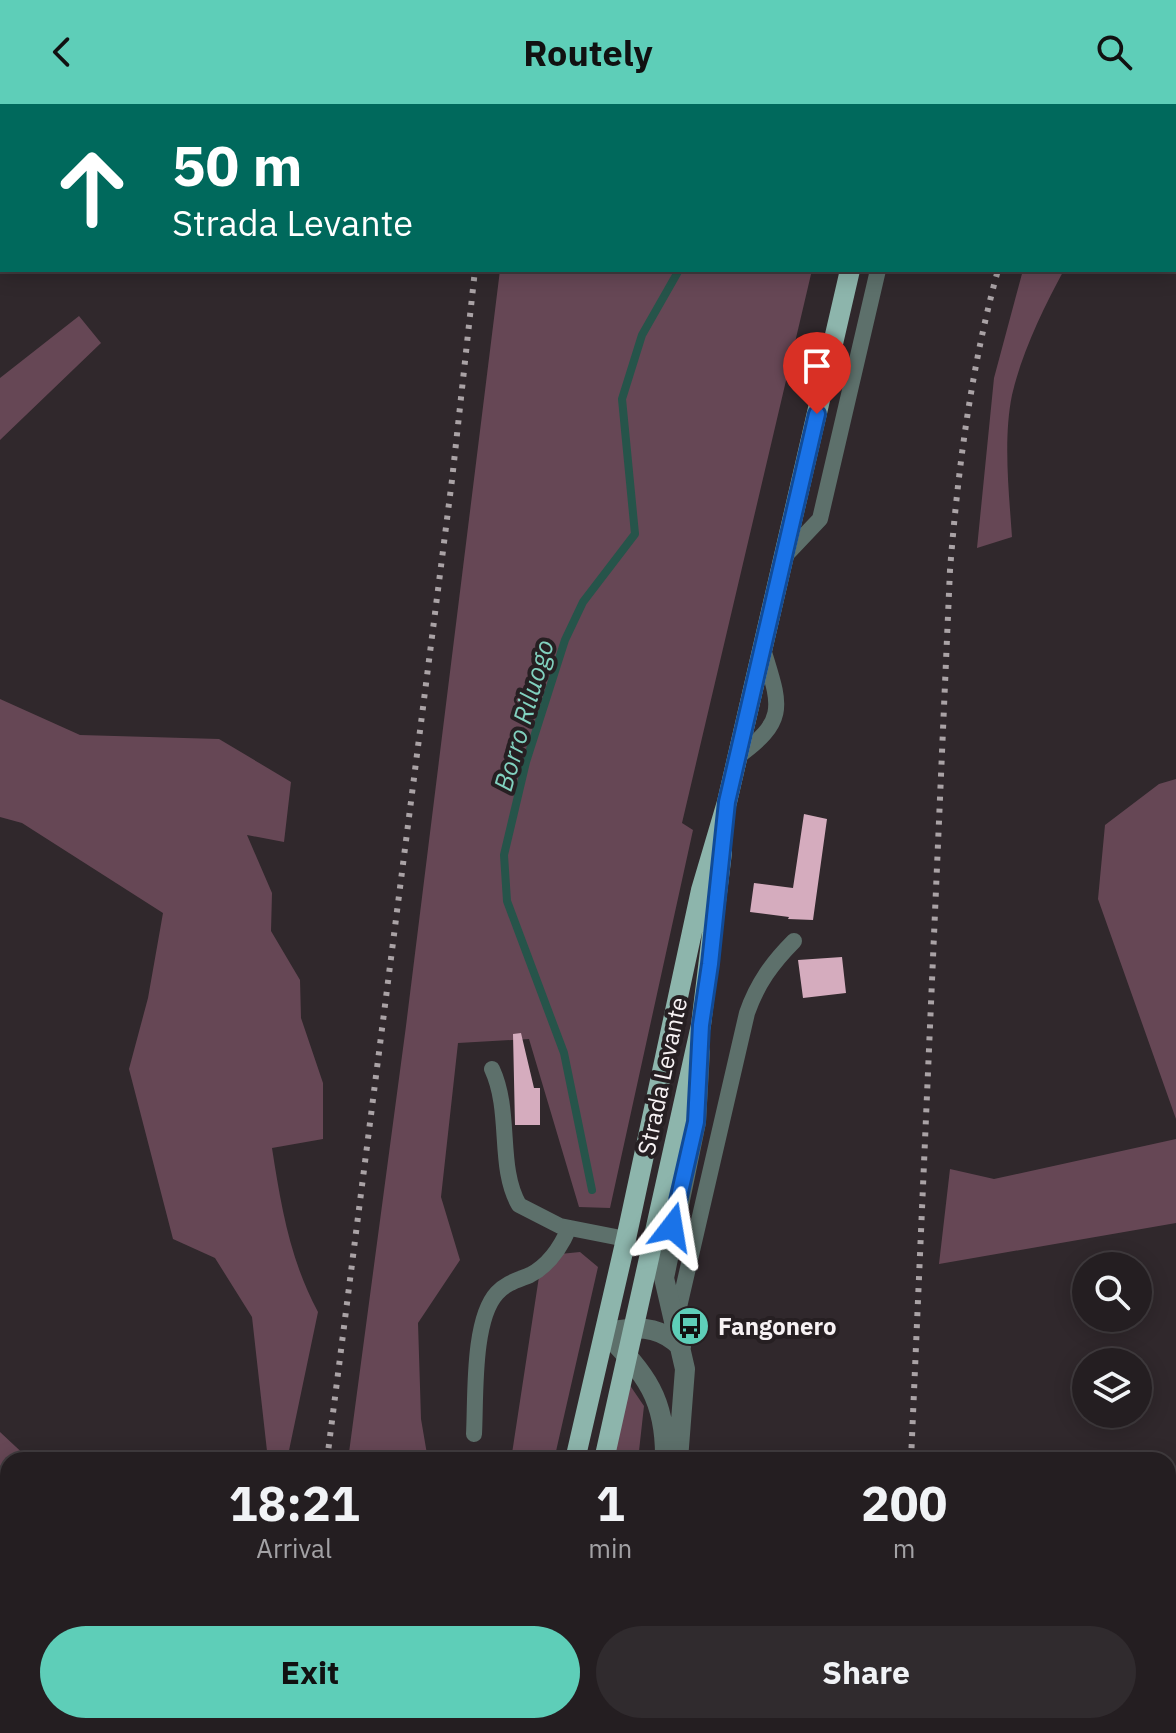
<!DOCTYPE html>
<style>
body{margin:0;font-family:"IBM Plex Sans",sans-serif;background:#302b2e;color:#f1f3f6;height:100vh;display:flex;flex-direction:column;font-size:30px;white-space:nowrap}
*{box-sizing:border-box;margin:0}
p{font-size:26px;color:#a3a2a5}
.icon{flex:none;width:44px;height:44px;fill:none;stroke:currentColor;stroke-width:2;stroke-linecap:round;stroke-linejoin:round}
.map{position:relative;flex:1;overflow:hidden}
.sheet{position:absolute;left:0px;top:1348px;width:1176px;height:282px;display:flex;flex-direction:column;background:#241e21;border-radius:24px 24px 0 0;box-shadow:0 4px 20px #0003,0 0 0 2px #413c3f}
.sheet>*{flex:none}
.top-card{position:absolute;left:0px;top:0px;width:1176px;height:168px;box-shadow:0 4px 20px #0003,0 0 0 2px #413c3f;background:#00695c;color:#fff;overflow:hidden}
.tools{position:absolute;left:1072px;top:1148px;display:grid;gap:16px}
.tools a{display:grid;place-items:center;width:80px;height:80px;border-radius:50%;background:#241e21;box-shadow:0 4px 20px #0003,0 0 0 2px #413c3f;font-size:40px}
.pin{position:absolute;display:grid;place-items:center;width:68px;height:68px;color:#fff;margin:-82px -34px;border-radius:50% 50% 50% 0;rotate:-45deg;box-shadow:0 0 8px #0007}
.pin .icon{rotate:45deg}
.me{position:absolute;width:88px;margin:-44px;rotate:14deg;stroke-linejoin:round;filter:drop-shadow(0 0 6px #0008)}
.turn{display:flex;align-items:center;gap:28px;height:168px;padding:0 40px;font-size:36px}
.turn .icon{width:104px;height:104px;stroke-width:2.5}
.turn b{display:block;font-size:56px;line-height:68px}
.eta{display:flex;justify-content:space-evenly;align-items:center;height:136px;text-align:center}
.eta b{font-size:48px;font-weight:700;line-height:56px}
.primary-button{display:flex;gap:16px;margin-top:auto;padding:16px 40px}
.primary-button a{flex:1;height:92px;border-radius:48px;background:#5eceb8;color:#111;font-size:32px;font-weight:700;line-height:92px;text-align:center}
.primary-button a+a{background:#302b2e;color:#f1f3f6}
header{display:flex;justify-content:space-between;align-items:center;height:104px;padding:0 40px;background:#5eceb8;color:#111;font-size:36px;font-weight:700}
.map>svg:first-child{display:block}
</style>
<header><svg class="icon" aria-label="back" viewBox="0 0 24 24"><path d="M15 5l-7 7 7 7"/></svg>Routely<svg class="icon" aria-label="search" viewBox="0 0 24 24"><circle cx="10" cy="10" r="6"/><path d="M15 15l6 6"/></svg></header>
<div class="map">
<svg width="1176" height="1629" viewBox="0 0 1176 1629">
<rect width="100%" height="100%" fill="#30282c"/>
<path fill="#664755" d="M519,0H868L519,2Z
M500,166H812L682,719L693,726L610,1104L579,1103L529,935L458,939L441,1093L460,1156L418,1219L421,1315L428,1356H348L406,922Z
M1023,166H1064C1043,205 1022,248 1012,291C1003,335 1009,389 1012,433L977,444L994,274Z
M79,212L101,239L0,336V274Z
M0,595L80,631L219,635L291,678L284,738L247,731L272,789L271,827L300,876L301,914L323,979V1035L272,1044C281,1102 290,1156 318,1208L287,1356H268L252,1213L215,1154L173,1135L129,965L148,894L163,809L22,719L0,713Z
M1176,675V1015L1098,795L1105,721L1159,680Z
M1176,1035V1119L939,1160L950,1065L994,1075Z
M580,1148L598,1163L554,1356H511L540,1166L560,1150Z
M629,1280L644,1302L638,1356H611Z
M0,1328L30,1356H8V1622H145L149,1629H0Z
M311,1622H493L491,1629H310Z
M552,1622H641V1629H551Z"/>
<g fill="none" stroke-linecap="round" stroke-linejoin="round">
<path stroke="#26544a" stroke-width="8" d="M806,2L808,0
M592,1086L564,949L507,797L504,751L526,658L565,536L583,498L635,430L622,295L642,231L679,166"/>
</g>
<path fill="#d5acbe" d="M804,710L827,715L813,816L788,815L789,813L750,808L754,779L793,784Z
M842,853L846,889L803,894L798,856Z
M521,929L534,984H540V1021H515L513,930Z"/>
<g fill="none" stroke-linecap="round" stroke-linejoin="round">
<path stroke="#5d706b" stroke-width="16" d="M182,2L183,0
M922,2L923,0
M784,453L820,415L878,166
M737,653C789,616 780,601 763,545
M492,965C512,1008 497,1063 519,1101L560,1122L626,1135
M676,1216L747,909C757,880 772,859 794,837
M474,1330C476,1294 472,1216 497,1189C506,1179 518,1176 530,1171C549,1161 561,1143 569,1124"/>
<path stroke="#5d706b" stroke-width="20" d="M619,1226C644,1222 663,1225 681,1243
M605,1228C646,1271 666,1294 665,1356
M678,1356L685,1265L664,1174L696,1018L700,947
M658,1622L659,1629
M543,1629L545,1622"/>
<path stroke="#8db5ac" stroke-width="20" d="M893,2V0
M575,1356L626,1135L701,786L727,698L850,166
M604,1356L701,921L722,748
M526,1629L528,1622"/>
<path stroke="#aaa3a6" stroke-width="6" stroke-dasharray="4 8" stroke-linecap="butt" d="M493,2V0
M1047,2V0
M327,1356L452,376L475,166
M911,1356L950,466C958,365 971,264 998,166
M292,1629L293,1622
M900,1629V1622"/>
</g>
<g fill="none" stroke-linecap="round" stroke-linejoin="round">
<g stroke="#114b97" stroke-width="20">
<path id="route" d="M672,1123L696,1018L701,921L710,860L727,698L817,310"/>
</g>
<use href="#route" stroke="#1a73e8" stroke-width="14"/>
</g>
<defs>
<g id="bus-disc" transform="scale(2)"><circle r="9.5" fill="#5eceb8" stroke="#261f22"/><path d="M-5-6H5V4H4V6H2V4H-2V6H-4V4H-5ZM-3.5-4V0h7V-4ZM-3.5 1.2v1.5H-2V1.2ZM2 1.2v1.5H3.5V1.2Z" fill="#111"/></g>
</defs>
<g fill-rule="evenodd">
<use href="#bus-disc" x="690" y="1222"/>
</g>
<g text-anchor="middle" dominant-baseline="central" stroke-width="8" stroke-linejoin="round" paint-order="stroke">
<g font-size="24" fill="#f7f2f4" stroke="#261f22">
<text transform="translate(662 972) rotate(-78)">Strada Levante</text>
</g>
<g font-size="24" font-weight="bold" fill="#f7f2f4" stroke="#261f22" text-anchor="start">
<text x="718" y="1222">Fangonero</text>
</g>
<g font-size="26" font-style="italic" fill="#81d1bf" stroke="#261f22">
<text transform="translate(523 611) rotate(-74)">Borro Riluogo</text>
</g>
</g>
</svg>
<div class="tools">
<a><svg class="icon" aria-label="search" viewBox="0 0 24 24"><circle cx="10" cy="10" r="6"/><path d="M15 15l6 6"/></svg></a>
<a><svg class="icon" aria-label="layers" viewBox="0 0 24 24"><path d="M12 4l9 5-9 5-9-5zM3 14l9 5 9-5"/></svg></a>
</div>
<div class="pin" style="left:817px;top:310px;background:#d93025"><svg class="icon" aria-label="arrive" viewBox="0 0 24 24"><path d="M6 21V4h12l-3 4 3 4H6"/></svg></div>
<svg class="me" style="left:672px;top:1123px" viewBox="-20 -20 40 40"><path d="M0-17L14 15 0 8-14 15z" fill="#1a73e8" stroke="#fff" stroke-width="4"/></svg>
<div class="top-card">
<div class="turn"><svg class="icon" aria-label="ahead" viewBox="0 0 24 24"><path d="M12 20V5M6 11l6-6 6 6"/></svg><div><b>50 m</b>Strada Levante</div></div>
</div>
<section class="sheet">
<div class="eta">
<div><b>18:21</b><p>Arrival</p></div>
<div><b>1</b><p>min</p></div>
<div><b>200</b><p>m</p></div>
</div>
<div class="primary-button"><a>Exit</a><a>Share</a></div>
</section>
</div>
